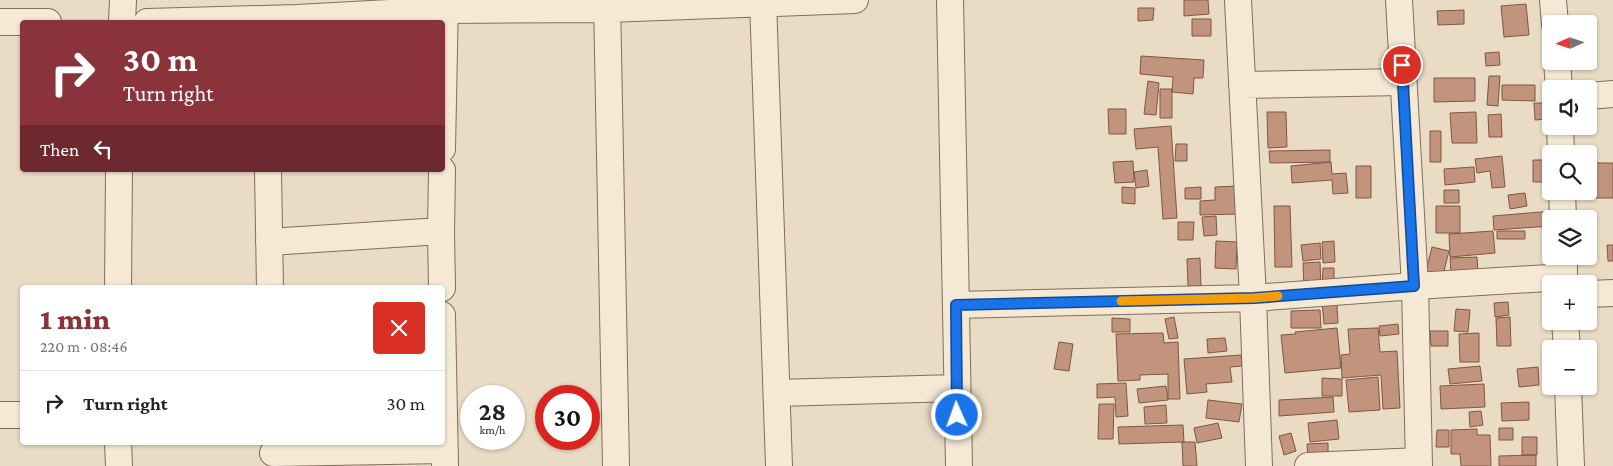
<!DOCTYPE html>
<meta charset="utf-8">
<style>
body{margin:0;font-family:"Crimson Pro",serif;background:#f6f6f6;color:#222;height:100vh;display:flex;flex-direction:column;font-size:19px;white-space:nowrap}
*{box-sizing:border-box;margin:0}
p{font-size:16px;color:#767676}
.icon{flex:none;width:28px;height:28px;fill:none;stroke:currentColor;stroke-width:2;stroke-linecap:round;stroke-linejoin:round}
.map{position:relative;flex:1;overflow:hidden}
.drawer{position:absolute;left:20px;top:285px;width:425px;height:160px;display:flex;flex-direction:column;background:#fff;border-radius:5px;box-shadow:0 1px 4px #0004}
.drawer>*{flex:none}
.banner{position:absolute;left:20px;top:20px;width:425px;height:152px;border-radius:5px;box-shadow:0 1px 4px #0004;background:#8a333b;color:#fff;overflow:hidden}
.needle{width:32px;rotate:267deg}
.controls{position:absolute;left:1542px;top:15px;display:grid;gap:10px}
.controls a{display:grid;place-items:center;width:55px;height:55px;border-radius:5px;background:#fff;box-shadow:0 1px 4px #0004;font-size:25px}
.speed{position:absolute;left:460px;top:385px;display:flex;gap:10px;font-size:25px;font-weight:700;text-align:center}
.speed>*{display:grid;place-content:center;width:65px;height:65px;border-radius:50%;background:#fff;box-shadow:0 1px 4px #0004;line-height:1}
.speed small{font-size:12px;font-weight:400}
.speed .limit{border:8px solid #d22;background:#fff;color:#111}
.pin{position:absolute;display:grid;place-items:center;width:42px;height:42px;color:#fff;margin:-21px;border:2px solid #fff;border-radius:50%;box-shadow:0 1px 5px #0007}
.me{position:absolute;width:55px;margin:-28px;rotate:358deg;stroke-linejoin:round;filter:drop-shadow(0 0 4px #0008)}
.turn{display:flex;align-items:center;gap:18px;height:105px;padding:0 20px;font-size:22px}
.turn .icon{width:65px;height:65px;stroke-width:2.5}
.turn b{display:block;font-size:35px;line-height:42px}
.then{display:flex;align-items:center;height:48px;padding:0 20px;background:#0003;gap:10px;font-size:19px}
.round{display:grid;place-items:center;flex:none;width:52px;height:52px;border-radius:5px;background:#f6f6f6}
.overview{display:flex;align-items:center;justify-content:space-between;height:85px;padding:0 20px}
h1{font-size:30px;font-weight:800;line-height:38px;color:#8a333b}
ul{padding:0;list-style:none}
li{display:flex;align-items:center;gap:15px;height:65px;padding:0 20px;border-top:1px solid #e0e0e0}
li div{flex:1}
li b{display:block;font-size:19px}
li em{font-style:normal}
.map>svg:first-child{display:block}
</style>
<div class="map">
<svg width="1613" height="466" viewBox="0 0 1613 466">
<rect width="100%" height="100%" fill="#e9dbc4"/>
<path fill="#c3947d" stroke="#7e5645" d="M1184,0H1208L1209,14L1184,16Z
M1526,4L1529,35L1504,37L1501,6Z
M1138,8H1154L1153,20L1138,21Z
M1464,10V24L1438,25L1437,11Z
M1192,19H1211V36H1192Z
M1499,52L1500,65L1486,66L1485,53Z
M1141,56L1204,60L1203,78H1194L1193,94L1172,92L1173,77L1140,74Z
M1489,76H1500L1498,106L1487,105Z
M1434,78H1475V101L1434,102Z
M1148,81L1159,83L1156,115L1144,114Z
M1502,85H1535V101L1502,100Z
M1160,89H1172V118H1160Z
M1534,103H1551V126L1548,134L1547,119L1535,120Z
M1108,109H1126V134H1109Z
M1267,112H1286L1287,147L1268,148Z
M1476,112L1477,143H1452L1450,113Z
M1501,114L1502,137H1489L1488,115Z
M1171,126L1177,218L1163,219L1158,147L1136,149L1134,129Z
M1430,131H1441V162H1430Z
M1176,144H1187V161H1175Z
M1330,150V162L1270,163L1269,151Z
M1502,156L1505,187L1492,188L1490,171L1477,173L1475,159Z
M1533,160H1550L1551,182H1533Z
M1133,161L1134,182L1115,183L1113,162Z
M1331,162L1332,174L1346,173L1348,193L1333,194L1332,180L1292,183L1291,166Z
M1589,163H1613V198H1590Z
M1356,166H1371V198H1356Z
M1474,167L1475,182L1445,185L1444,169Z
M1147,170L1149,186L1136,188L1134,172Z
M1238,186V214L1200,215V201L1215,200V187Z
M1122,187L1135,188V204L1122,203Z
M1201,187V199H1185V188Z
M1444,190H1459V203H1444Z
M1525,193L1527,206L1510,209L1508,195Z
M1274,206H1290L1292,267H1275Z
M1436,206H1460V233H1436Z
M1553,211L1551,226L1494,230L1493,216Z
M1216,216L1217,235L1204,236L1202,217Z
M1178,222H1194L1193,240H1178Z
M1493,231L1495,253L1450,257L1449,234Z
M1497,231H1525V239H1497Z
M1216,241L1237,242L1236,269L1215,268Z
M1334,241L1335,262L1323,263L1322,242Z
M1320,243L1321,259L1303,261L1301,245Z
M1607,245H1613V261H1608Z
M1432,247L1449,251L1443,275L1426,271Z
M1477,257L1478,273H1451L1450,258Z
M1200,258L1201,286H1188L1187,259Z
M1320,262L1321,289H1304L1303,263Z
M1323,268H1334V286L1322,287Z
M1336,289L1338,323L1324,324L1321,290Z
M1508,302L1509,315L1495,317L1494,303Z
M1456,309L1470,310L1468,332L1454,331Z
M1320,310L1321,328H1291V311Z
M1174,317L1178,338L1169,339L1165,319Z
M1510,317L1511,346H1497L1496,318Z
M1112,318L1130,319V332H1112Z
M1398,324L1399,334L1380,336L1379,326Z
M1337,328L1341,368L1285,373L1281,335L1296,334L1295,332Z
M1378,328L1380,352L1397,351L1400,408L1383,409L1381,375L1342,378L1341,355L1350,354L1348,329Z
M1430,331H1448V346H1431Z
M1163,333L1164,343L1178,342L1180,399H1168V374L1140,375V380L1118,381L1116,334Z
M1479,333V362H1460L1459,334Z
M1225,338L1227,351L1208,353L1207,339Z
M1059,342L1073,344L1069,371L1054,369Z
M1241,355L1242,366L1230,367L1232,382L1206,384L1207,392L1187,394L1184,359Z
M1480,366L1482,381L1450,384L1448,369Z
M1538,367L1539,385L1519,387L1517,369Z
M1378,377L1380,410L1349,412L1346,380Z
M1322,378L1342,379V396H1322Z
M1126,383L1128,416L1116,417L1115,397L1097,398V384Z
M1484,384L1485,407L1441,409L1440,386Z
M1166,386L1168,400L1139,403L1137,389Z
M1333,397L1334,412L1279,416V400Z
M1208,400L1242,404L1239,422L1206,418Z
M1529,402V420L1502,421L1501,403Z
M1099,404H1114L1113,439H1098Z
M1166,405L1167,423L1145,424L1144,407Z
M1481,411L1483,425L1470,427L1469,412Z
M1337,420L1339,439L1310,442L1308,423Z
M1218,423L1222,438L1197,443L1194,428Z
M1183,425L1184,442L1119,444L1118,427Z
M1499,428H1513V440H1499Z
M1477,429V435H1490L1491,466H1461L1460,454H1451V430Z
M1437,430H1449V447H1436Z
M1291,433L1296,451L1284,455L1279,436Z
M1522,437H1537V455H1522Z
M1182,442H1195L1197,466H1183Z
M1328,443V455L1308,456L1307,444Z
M1536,455V466H1499V456Z"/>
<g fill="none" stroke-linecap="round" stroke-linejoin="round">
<g stroke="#816d5c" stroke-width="28">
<path id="street" d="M607,0L616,466
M763,0L779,466
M950,0L959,466
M1238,0L1253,298L1259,466
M1399,0L1415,286L1419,466
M1553,0L1555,24
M0,22H48
M122,22L123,0
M147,22L297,18L445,10L607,9L855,0
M1557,61L1559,89
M1242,85L1402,82
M1589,96L1613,94
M1560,126L1561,154
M442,149L445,0
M268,170L270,288
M1562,191L1563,219
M269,242L441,231
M1564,256V284
M118,288L119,170
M442,288L441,231L442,170
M1589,294L1613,293
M956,305L1253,298L1415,286L1564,277
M442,315L445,466
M1565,321L1567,349
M1568,386L1571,466
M777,393L956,388
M0,415H22
M118,442L119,466
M273,453L445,450
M1308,466L1419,461"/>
</g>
<use href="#street" stroke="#f5e9d6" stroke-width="26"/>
</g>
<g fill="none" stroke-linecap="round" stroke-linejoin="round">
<g stroke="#114b97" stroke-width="12">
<path id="route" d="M957,415L956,305L1254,298L1414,286L1402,65"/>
</g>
<use href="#route" stroke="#1a73e8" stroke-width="9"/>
<path stroke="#f59e0b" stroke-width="9" d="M1121,301L1254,298L1278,296"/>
</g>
</svg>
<div class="controls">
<a><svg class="needle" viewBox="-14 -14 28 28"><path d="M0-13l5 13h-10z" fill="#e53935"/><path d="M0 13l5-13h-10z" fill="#767676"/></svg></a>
<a><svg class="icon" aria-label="sound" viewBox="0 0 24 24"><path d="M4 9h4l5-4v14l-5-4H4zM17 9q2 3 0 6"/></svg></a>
<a><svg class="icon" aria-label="search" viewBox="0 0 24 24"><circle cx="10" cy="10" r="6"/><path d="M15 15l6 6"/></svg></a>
<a><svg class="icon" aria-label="layers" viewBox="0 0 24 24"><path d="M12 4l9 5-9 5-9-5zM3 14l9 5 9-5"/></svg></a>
<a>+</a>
<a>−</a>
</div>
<div class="speed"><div>28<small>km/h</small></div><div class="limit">30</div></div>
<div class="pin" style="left:1402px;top:65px;background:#d93025"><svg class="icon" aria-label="arrive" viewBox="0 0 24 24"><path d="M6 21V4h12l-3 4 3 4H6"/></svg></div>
<svg class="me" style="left:957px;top:415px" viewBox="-20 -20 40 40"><circle r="17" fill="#1a73e8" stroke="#fff" stroke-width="3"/><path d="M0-11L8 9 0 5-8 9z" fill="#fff"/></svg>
<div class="banner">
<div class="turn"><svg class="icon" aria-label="right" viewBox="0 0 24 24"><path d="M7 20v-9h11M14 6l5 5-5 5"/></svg><div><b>30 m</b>Turn right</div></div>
<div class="then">Then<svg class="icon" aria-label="left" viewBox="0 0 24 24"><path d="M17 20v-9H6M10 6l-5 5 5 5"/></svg></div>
</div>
<section class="drawer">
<div class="overview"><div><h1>1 min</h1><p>220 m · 08:46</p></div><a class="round" style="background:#d93025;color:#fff"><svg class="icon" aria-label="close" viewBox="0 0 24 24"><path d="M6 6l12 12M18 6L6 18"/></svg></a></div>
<ul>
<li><svg class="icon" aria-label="right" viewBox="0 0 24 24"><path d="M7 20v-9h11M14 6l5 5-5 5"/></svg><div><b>Turn right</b></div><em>30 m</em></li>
</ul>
</section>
</div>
